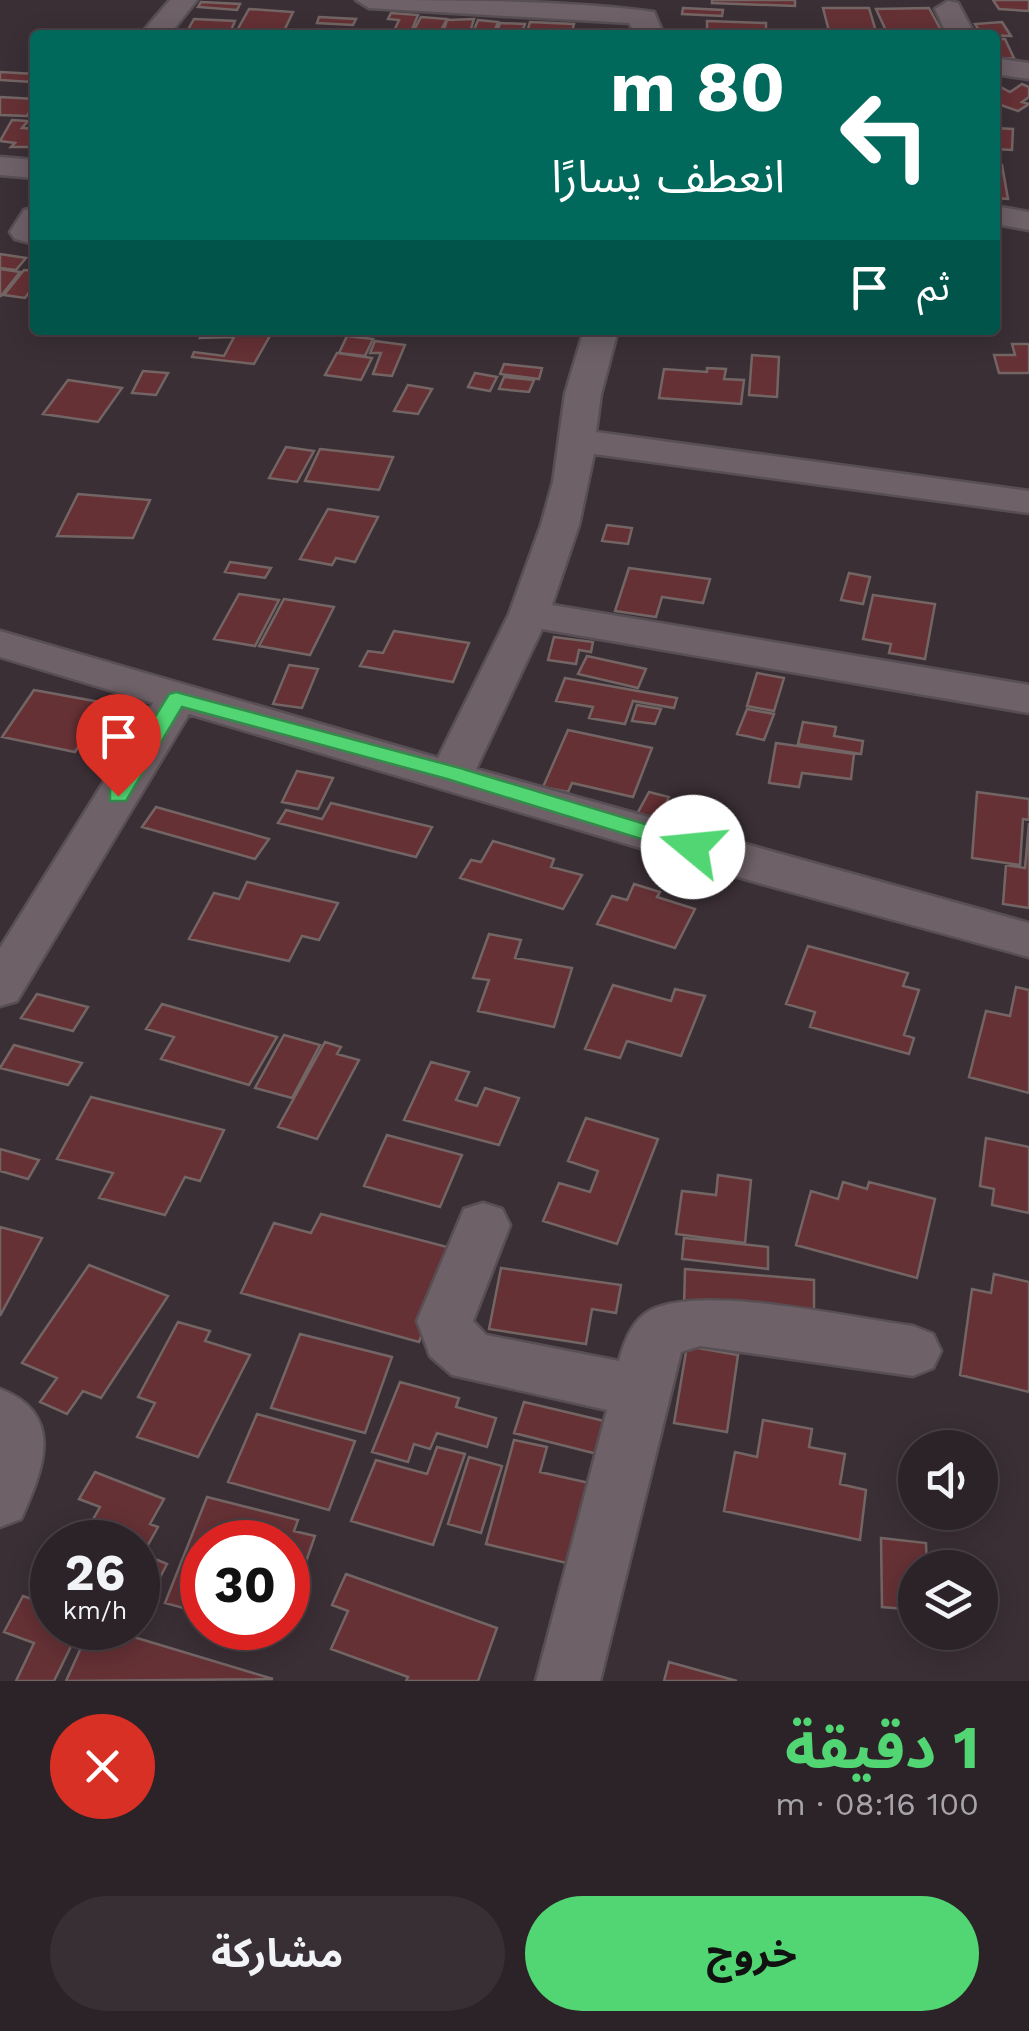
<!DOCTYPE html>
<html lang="ar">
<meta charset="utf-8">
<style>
body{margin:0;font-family:"Work Sans","Noto Sans Arabic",sans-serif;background:#382f34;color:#f1f3f6;direction:rtl;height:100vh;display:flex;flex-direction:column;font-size:38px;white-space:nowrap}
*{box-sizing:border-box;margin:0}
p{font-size:32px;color:#a6a4a8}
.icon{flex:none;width:55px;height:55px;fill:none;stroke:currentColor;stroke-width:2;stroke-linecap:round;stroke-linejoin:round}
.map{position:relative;height:1681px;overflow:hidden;direction:ltr}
.side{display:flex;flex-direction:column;background:#2c2328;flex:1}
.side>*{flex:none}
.top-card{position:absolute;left:30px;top:30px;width:970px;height:305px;border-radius:10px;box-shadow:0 5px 25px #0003,0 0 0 2px #484045;direction:rtl;background:#00695c;color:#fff;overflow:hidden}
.fabs{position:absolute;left:898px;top:1430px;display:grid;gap:20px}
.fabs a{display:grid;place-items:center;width:100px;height:100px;border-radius:50%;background:#2c2328;box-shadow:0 5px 25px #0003,0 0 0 2px #484045;font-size:50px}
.speed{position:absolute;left:30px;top:1520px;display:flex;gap:20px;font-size:50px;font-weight:700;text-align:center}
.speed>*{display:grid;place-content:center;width:130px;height:130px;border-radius:50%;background:#2c2328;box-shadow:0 5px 25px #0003,0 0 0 2px #484045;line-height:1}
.speed small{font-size:25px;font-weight:400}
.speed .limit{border:15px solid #d22;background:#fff;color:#111}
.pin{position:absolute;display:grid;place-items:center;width:85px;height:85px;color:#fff;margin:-102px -42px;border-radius:50% 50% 50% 0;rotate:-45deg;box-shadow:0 0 10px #0007}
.pin .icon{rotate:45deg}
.me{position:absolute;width:110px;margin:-55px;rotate:287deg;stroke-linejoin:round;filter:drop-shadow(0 0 8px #0008)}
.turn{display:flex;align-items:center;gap:35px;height:210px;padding:0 50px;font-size:45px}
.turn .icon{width:130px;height:130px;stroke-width:2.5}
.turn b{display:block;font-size:70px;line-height:85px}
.then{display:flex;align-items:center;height:95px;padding:0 50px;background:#0003;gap:20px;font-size:38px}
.round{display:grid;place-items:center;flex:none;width:105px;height:105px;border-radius:52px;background:#382f34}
.summary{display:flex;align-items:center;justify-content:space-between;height:170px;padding:0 50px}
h1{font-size:60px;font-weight:700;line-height:75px;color:#52d673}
.cta{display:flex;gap:20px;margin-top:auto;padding:20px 50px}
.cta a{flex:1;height:115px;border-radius:60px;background:#52d673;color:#111;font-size:40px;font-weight:700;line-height:115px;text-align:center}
.cta a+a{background:#382f34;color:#f1f3f6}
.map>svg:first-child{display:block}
</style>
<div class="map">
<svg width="1029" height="1681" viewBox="0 0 1029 1681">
<rect width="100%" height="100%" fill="#3a2f35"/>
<path fill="#653135" stroke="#746565" stroke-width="2.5" d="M712,0H795V6L712,3Z
M993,0H1029V11L999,9Z
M201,2L240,4L237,10L198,7Z
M683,8L723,10L722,16L682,14Z
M823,8H869L877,35H830Z
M929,8L943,34L888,35L876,9Z
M249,9L293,12L282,35L235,34Z
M391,13L418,15L410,34L393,33L399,20L388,19Z
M319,17L356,19L353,25L317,23Z
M421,17L447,19L440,32L414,30Z
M194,19L235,21L229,35H185Z
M474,19L469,35L443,33L447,20Z
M478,20L498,22L493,35H472Z
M707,21L766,23V35H707Z
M530,22L574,24L571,35H526Z
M1002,22L1011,36L982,35L975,24Z
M500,23L525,24L521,35H496Z
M995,39H1005L1014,58L995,59Z
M0,72L35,74V76L32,82L0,80Z
M995,84L1010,92L1022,84L1029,87V97L1022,102L1029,104L1018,111L995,103Z
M0,97L35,99V102L27,116L0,115Z
M12,120L28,121L22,128L35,129V147H11L15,143L0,141Z
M995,128L1013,129L1012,150L995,149Z
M995,165H1002L1008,199L995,198Z
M0,254L26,258L16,270L0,268Z
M0,269L20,272L1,296H0Z
M24,270L35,271V284L25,298L4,295Z
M205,330H236L271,334L254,364L192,357L194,352L224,356L234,337L200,338Z
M347,336L373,339L365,356L339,353Z
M375,341L405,345L392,376L373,374L381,353H370Z
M1012,344H1029V373H999L994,355H1015Z
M337,353L372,358L361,380L325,375Z
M752,355L779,357L777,397L749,395Z
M504,364L542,368L539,379L500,374Z
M707,368L726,369L724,379L744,380L741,404L659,398L664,369L707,372Z
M143,371L168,373L156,395L132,393Z
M475,373L497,377L490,391L468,387Z
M504,377L534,380L529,392L499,389Z
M68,380L122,388L98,422L43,414Z
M408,385L432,389L418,414L394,411Z
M286,447L314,451L297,482L269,478Z
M320,449L393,457L379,490L305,481Z
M78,494L150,500L133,538L57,536Z
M328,509L378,517L355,562L336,558L332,565L300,559Z
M607,525L632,528L628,544L602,541Z
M230,562L271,568L265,578L225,572Z
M629,568L710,579L703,603L662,597L656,617L615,611Z
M849,573L870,577L863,604L841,600Z
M239,594L279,600L255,646L214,639Z
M873,595L935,604L925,659L889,653L891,644L863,639Z
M284,599L334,607L310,655L259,646Z
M394,631L469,643L453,682L360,666L368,651L383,653Z
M554,637L593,642L591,652L579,650L576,664L548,660Z
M587,656L646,669L638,688L578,674Z
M289,665L318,669L302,708L273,704Z
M757,673L784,678L774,711L747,706Z
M565,678L677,698L674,708L633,701L625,724L589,718L593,707L556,701Z
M34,690L105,703L75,752L2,737Z
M637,705L661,709L655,724L632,721Z
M747,709L774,714L764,740L737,734Z
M803,722L836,727L834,736L863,741L861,754L798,744Z
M568,730L652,748L633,797L572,783L568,792L543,787Z
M776,743L854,754L851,779L802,773L799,787L769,783Z
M297,771L333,778L318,809L282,802Z
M649,792L669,797L658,819L637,814Z
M977,792L1029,799V820L1023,819L1020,865L972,858Z
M331,803L432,827L416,857L278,823L286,810L322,819Z
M156,807L269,839L255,859L142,827Z
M700,819L741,831L734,846L691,834Z
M1029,823V908L1003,904L1006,865L1025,868Z
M493,841L554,859L551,867L582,875L563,909L460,878L471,860L481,862Z
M247,882L338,903L319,940L302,936L289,961L189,939L214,893L239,899Z
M634,884L660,892L657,897L695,909L675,948L597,924L612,896L627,900Z
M489,934L521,940L515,958L572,968L554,1027L478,1011L489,980L473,978Z
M808,946L908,973L903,986L919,990L904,1035L914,1038L909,1054L810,1027L815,1012L786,1004Z
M613,985L671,1001L675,989L705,996L681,1056L627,1041L620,1058L585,1049Z
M1016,987L1029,990V1093L969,1077L986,1011L1010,1016Z
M37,994L88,1007L73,1031L21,1018Z
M162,1004L277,1037L249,1085L161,1059L174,1037L146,1029Z
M284,1035L320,1045L292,1098L255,1088Z
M325,1042L341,1047L337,1054L359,1060L317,1139L278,1127Z
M14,1045L82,1063L68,1085L0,1068Z
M431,1062L469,1072L456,1100L477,1106L485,1088L519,1098L499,1145L404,1120Z
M91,1097L224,1130L200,1181L185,1177L165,1215L99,1198L113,1173L57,1159Z
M586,1118L658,1139L617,1244L543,1221L559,1183L590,1192L598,1171L568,1161Z
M387,1135L462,1155L440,1207L364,1186Z
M986,1138L1029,1147V1213L992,1205L994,1189L980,1186Z
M0,1149L39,1160L28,1179L0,1171Z
M718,1175L751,1180L745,1243L676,1234L682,1191L716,1195Z
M843,1182L867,1189L869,1182L935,1199L917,1278L796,1245L811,1191L838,1199Z
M321,1214L455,1249L419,1342L241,1293L274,1223L311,1233Z
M0,1227L42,1238L0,1316Z
M684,1238L768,1247V1269L682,1259Z
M89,1265L168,1296L101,1398L83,1391L67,1414L40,1402L57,1378L22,1363Z
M501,1268L621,1285L616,1313L592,1309L586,1344L489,1329Z
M685,1269L814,1280V1317L684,1306Z
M994,1274L1029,1282V1392L960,1375L972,1289L991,1293Z
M178,1322L210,1331L205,1341L250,1355L198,1457L137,1437L155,1403L138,1397Z
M300,1334L392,1357L365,1433L271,1408Z
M687,1346L738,1355L727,1432L674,1423Z
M400,1382L459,1398L456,1407L496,1418L487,1447L437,1433L430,1449L414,1444L408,1462L372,1452Z
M524,1402L621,1425L613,1458L514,1433Z
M257,1414L355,1441L329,1510L228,1482Z
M763,1420L812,1429L809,1447L845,1454L840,1484L866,1490L860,1540L724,1511L735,1452L757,1457Z
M514,1440L547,1447L540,1472L594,1484L592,1569L486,1544Z
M437,1447L465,1454L433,1545L351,1521L376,1460L427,1474Z
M469,1457L502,1466L481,1533L448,1524Z
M95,1472L164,1499L150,1524L158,1527L143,1554L167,1564L143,1610L138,1608V1542H80L100,1507L79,1499Z
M207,1497L298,1520L294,1531L315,1536L289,1610L288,1542H202V1613L165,1603Z
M881,1538L926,1543L927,1568H915V1610L882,1607Z
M346,1574L497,1628L478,1681H406L408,1677L331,1649L348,1611L332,1605Z
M23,1596L52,1606V1628H80L54,1681H16L34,1643L4,1632Z
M90,1628H104L273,1679L66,1681Z
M669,1662L737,1681H664Z"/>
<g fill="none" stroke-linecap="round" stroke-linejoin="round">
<g stroke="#584f54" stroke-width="5">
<path id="minor" d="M170,0H197L169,35H140Z
M356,0C447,0 566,0 654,12L664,35H636L629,23L369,8Z
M948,1L958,3L975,35H947L935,9Z
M995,58L1029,63V79L995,74Z
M0,157L35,160V178L0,175Z
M995,206L1029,212V230L995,224Z
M35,208V244L15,239L10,232L24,210Z
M584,330H618L601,394L596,432L1029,491V513L594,454L579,525L552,605L1029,685V713L542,629L476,769L1029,923V957L762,884L189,714L17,1001L0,1006V948L153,703L0,657V631L438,758L509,614L541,525L553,482L565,394Z
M483,1203L502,1209L510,1225L473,1321L486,1335L619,1361C624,1342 632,1320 651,1310C705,1284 850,1318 913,1326L933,1334L941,1351L933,1368L913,1376L700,1346L681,1352L600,1681H536L607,1410L452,1375L430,1356L417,1321L464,1209Z
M0,1389C66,1414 43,1470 21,1519L0,1527Z"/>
</g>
<use href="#minor" fill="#6e6168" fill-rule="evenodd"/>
</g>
<path fill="#52d673" stroke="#358b4b" stroke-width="2.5" d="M176,692L460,768L701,841L705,847L693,855L447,779L182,707L126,801H110V790L169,694Z"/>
</svg>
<div class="fabs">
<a><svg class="icon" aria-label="sound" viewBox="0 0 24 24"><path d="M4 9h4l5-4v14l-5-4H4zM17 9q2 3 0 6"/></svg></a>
<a><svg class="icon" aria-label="layers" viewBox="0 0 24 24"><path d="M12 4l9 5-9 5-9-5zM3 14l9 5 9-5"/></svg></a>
</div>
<div class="speed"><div>26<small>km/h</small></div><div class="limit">30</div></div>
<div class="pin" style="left:118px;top:796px;background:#d93025"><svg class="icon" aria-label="arrive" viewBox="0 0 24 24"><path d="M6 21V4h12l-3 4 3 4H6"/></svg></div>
<svg class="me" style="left:693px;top:847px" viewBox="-20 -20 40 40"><circle r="19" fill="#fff"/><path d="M0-13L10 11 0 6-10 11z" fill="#52d673"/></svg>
<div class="top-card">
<div class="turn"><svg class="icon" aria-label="left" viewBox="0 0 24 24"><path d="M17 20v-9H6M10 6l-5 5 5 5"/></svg><div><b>80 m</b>انعطف يسارًا</div></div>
<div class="then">ثم<svg class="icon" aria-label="arrive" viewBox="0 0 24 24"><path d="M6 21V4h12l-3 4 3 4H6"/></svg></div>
</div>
</div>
<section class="side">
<div class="summary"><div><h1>1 دقيقة</h1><p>100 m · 08:16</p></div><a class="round" style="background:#d93025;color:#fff"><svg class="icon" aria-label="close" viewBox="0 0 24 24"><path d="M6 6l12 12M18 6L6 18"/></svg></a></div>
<div class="cta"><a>خروج</a><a>مشاركة</a></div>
</section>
